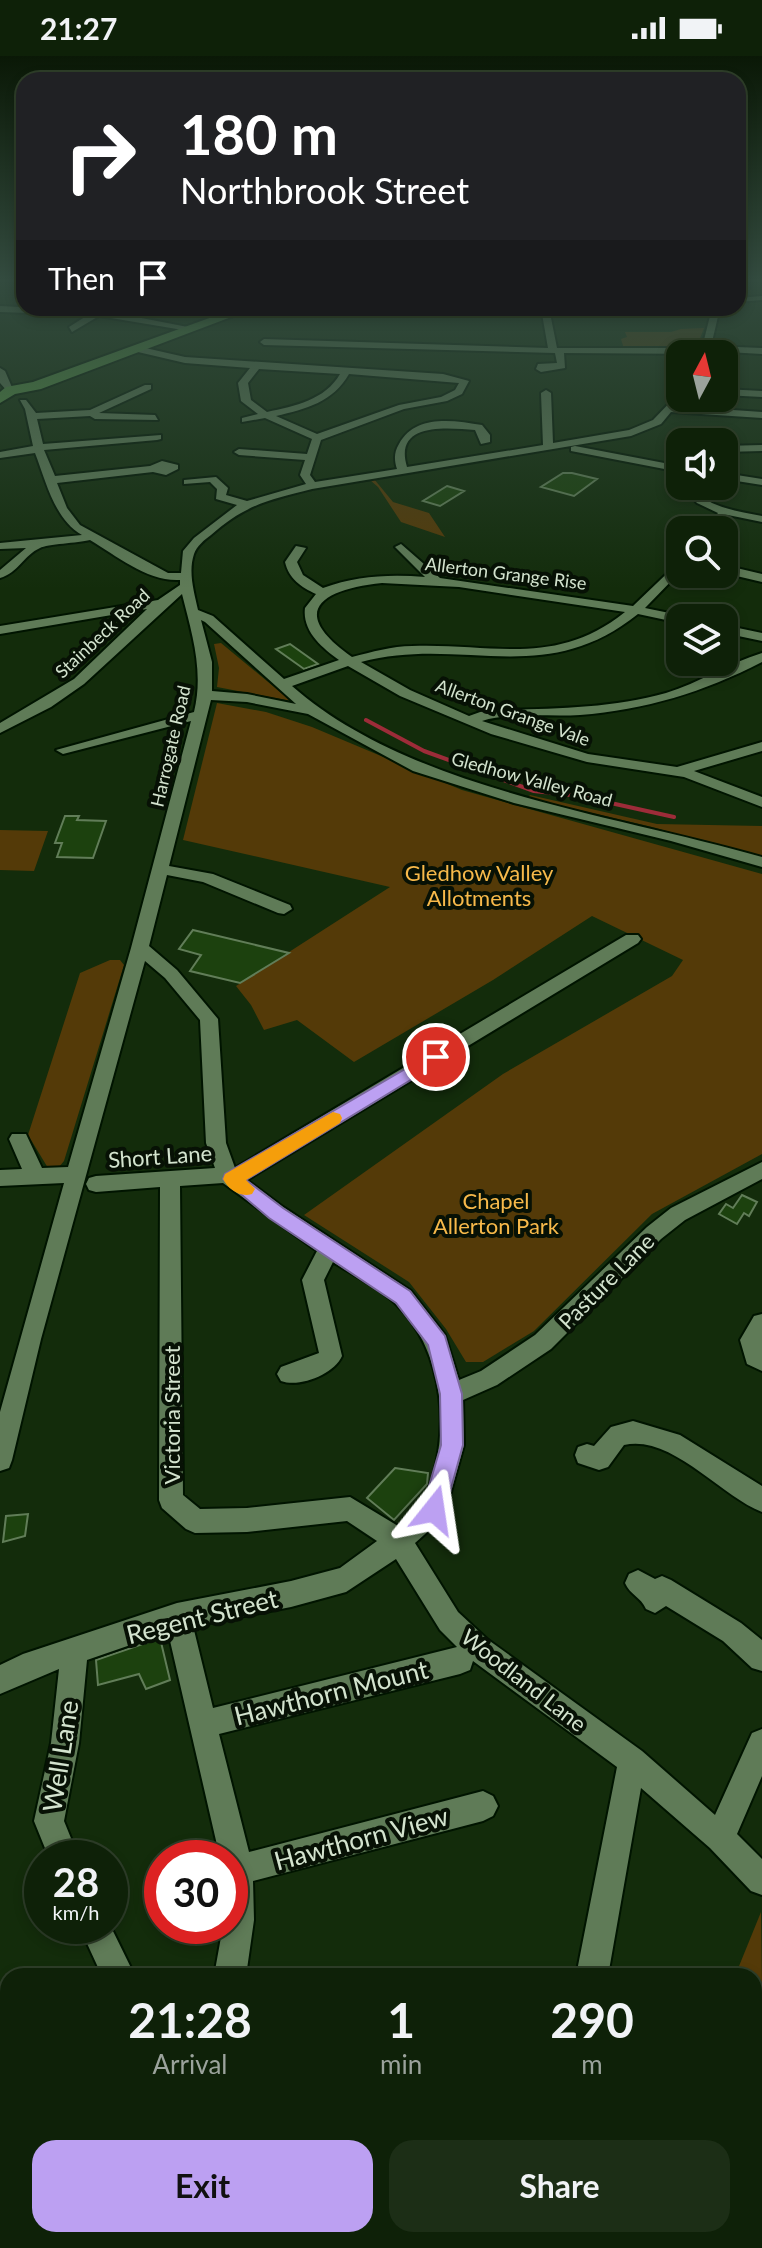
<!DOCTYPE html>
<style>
body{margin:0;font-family:Lato,sans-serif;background:#1c2e16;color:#f1f3f6;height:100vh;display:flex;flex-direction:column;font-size:30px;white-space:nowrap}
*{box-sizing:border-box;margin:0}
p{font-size:26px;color:#9ba39c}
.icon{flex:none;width:44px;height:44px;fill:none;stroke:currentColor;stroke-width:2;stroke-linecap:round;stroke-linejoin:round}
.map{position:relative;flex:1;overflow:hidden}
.sheet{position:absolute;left:0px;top:1912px;width:762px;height:280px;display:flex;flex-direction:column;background:#0e2108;border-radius:24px 24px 0 0;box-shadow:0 4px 12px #0003,0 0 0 2px #2e3e29}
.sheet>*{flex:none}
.hud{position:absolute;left:16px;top:16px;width:730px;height:244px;border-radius:24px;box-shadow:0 4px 12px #0003,0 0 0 2px #2e3e29;background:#202124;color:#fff;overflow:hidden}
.needle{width:52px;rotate:7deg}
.fabs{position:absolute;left:666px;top:284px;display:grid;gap:16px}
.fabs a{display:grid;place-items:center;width:72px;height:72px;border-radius:16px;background:#0e2108;box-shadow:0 4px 12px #0003,0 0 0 2px #2e3e29;font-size:40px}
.speed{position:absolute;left:24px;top:1784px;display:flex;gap:16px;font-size:40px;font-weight:700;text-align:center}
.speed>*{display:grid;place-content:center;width:104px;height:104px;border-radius:50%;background:#0e2108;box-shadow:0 4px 12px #0003,0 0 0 2px #2e3e29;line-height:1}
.speed small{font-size:20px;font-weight:400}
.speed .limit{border:12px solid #d22;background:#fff;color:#111}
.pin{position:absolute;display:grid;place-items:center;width:68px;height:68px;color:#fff;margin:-34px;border:4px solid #fff;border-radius:50%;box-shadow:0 2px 8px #0007}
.me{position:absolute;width:88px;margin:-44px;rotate:15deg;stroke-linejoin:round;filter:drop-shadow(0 0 6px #0008)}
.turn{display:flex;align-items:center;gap:28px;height:168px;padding:0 32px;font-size:36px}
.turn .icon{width:104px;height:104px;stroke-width:2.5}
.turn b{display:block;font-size:56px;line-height:68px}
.then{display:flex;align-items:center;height:76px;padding:0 32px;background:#0003;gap:16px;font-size:30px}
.eta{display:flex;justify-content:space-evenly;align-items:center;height:136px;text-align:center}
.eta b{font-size:48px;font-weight:700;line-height:56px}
.action{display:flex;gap:16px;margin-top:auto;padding:16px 32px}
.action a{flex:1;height:92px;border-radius:24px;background:#bca0f2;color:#111;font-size:32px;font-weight:700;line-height:92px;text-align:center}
.action a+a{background:#1c2e16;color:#f1f3f6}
.status{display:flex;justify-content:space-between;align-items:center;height:56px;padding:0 40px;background:#0e2108;direction:ltr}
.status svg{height:22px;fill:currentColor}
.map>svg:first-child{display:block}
</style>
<div class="status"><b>21:27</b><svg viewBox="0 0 49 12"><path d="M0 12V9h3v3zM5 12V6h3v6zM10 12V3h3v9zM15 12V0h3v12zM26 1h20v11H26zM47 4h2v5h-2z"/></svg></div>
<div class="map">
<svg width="762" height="2192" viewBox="0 0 762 2192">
<rect width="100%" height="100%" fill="#132c0b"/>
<path fill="#543a08" d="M704,272L696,293H624L621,283L627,281L625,276H671L681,273Z
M374,423L393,446L429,457L445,481L401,466L378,431L370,424Z
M221,587L291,645L217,631L219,612L214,588Z
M217,647L266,656L312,671L462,734L762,818V1098L652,1158L534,1275L483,1306H466L446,1273L409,1226L304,1159L503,1018L672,920L683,904L592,860L493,924L354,1006L297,964L264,974L251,949L236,930L390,831L183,784Z
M530,739L657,768L762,770V802L652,771L528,742Z
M0,774L48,775L34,815L0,814Z
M110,904H120L124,909L64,1105L59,1111L48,1112L28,1079L80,917Z
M761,1856L762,1929L754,1941V1920H735Z"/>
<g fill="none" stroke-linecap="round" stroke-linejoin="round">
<path stroke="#9d2c39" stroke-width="4" d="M366,664L424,695L534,735L579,740L674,761"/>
</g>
<path fill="#1c410e" stroke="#617d58" stroke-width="2" d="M563,417H572L597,423L574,440L541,431Z
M447,430L464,435L440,450L423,445Z
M290,588L318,608L304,613L276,593Z
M65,760H79L77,764L106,765L93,802L57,801L62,787H55Z
M193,874L289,897L240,927L190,915L201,899L179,893Z
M742,1139L757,1146L749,1160L744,1157L737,1168L719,1158L726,1148L733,1152Z
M395,1412L428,1417L427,1428L394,1464L367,1442Z
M28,1458L25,1480L3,1486L6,1460Z
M160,1582L170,1624L146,1633L139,1618L98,1629L96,1604Z"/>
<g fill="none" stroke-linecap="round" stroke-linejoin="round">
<g stroke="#001400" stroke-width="4">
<path id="minor" d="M762,240V244L738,246V242Z
M0,250L95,255L104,252L105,255L193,272L189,275L99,260L72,276L69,271L88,259L0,256Z
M368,252H376L370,259L366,256Z
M541,252H549L557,292H702L712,252H720L711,290L762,292V298L710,295L709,298L564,297L565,312L541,316L536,313L538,308L557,307L555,297L264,289L260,286L264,283L548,292Z
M141,291L185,301L443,318L469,325L462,338L447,345L404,353L321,384L310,419L315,426L397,413C394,404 394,396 399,388C415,358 453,364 482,369L490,379V386L481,388L475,374C449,372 393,365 407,411L543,389L541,337L546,334L551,337L553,387L629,374L653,364L680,336L683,342L675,350L762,356V362L671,356L661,368L631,380L312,433C268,444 245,449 211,479C204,484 197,490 194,498C188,516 194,536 198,554L213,560L284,623L339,604C322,592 302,575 305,552L316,538C301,531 289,523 285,506L296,490L306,492L297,506L303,519L323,532C356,520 389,518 425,521L395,491L401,488L440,522L633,550L680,505V516L645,552L684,560L680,562V567L638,558C543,634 463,579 361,606L410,634L469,660L483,655C544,652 607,654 666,637C699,627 729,607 762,597V606C704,636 645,654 580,659C549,661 511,656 482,665L588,698L677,711L762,686V695L694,715L762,741V751L684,721L587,706L491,678L400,640L348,610L292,630C410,734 613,758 762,801V811L671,785L514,747L413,715L308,658L247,646L211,644L169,810L213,818L290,849L292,853L284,858L278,857L203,826L167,819L149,890L177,914L218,963L226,1087L235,1112L626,879H638L641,883L638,887L247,1124L283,1151L411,1235L445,1279L459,1324L481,1315L535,1279L647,1171L671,1152L762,1106V1123L685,1164L661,1183L551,1293L497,1329L463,1344L464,1389L446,1454L443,1462L415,1487L458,1556L487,1583L642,1695L715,1759L752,1677L762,1673V1720L737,1778L762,1803V1839L751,1835L710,1792L641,1732L608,1920H576L617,1711L473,1605L470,1614L460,1618L219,1678L249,1796L483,1735L493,1740L498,1750L493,1760L483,1765L253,1825L254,1864L246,1920H214L223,1870H230V1802H220L168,1576L87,1604L79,1687L64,1765L79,1802H49L34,1765L51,1687L59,1613L0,1638V1609L23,1598L177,1547L291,1525L340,1512L377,1485L347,1465L247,1476L195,1477L186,1473L162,1452L159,1444L160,1131L96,1136L89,1134L86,1128L89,1122L96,1120L215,1112L206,1087L200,964L165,922L145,905L41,1283L12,1404L9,1412L0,1415V1356L64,1127L0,1130V1114L22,1113L9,1083L12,1078H26L42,1112L68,1111L131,892L191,665L63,698L56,694L194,656C204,615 192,578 182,538L84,628L51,651L0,677V667L74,623L147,553L0,578V570L158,544L180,529V524C148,526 117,500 90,484C78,487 47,488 40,492C24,499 18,517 0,522V514L26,492L0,493V487L82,479C54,463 46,425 35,397L0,402V396L33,390L25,353L20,344H26L36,357L90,354L145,329H151V333L99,357L155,359L158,364L95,363L90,360L37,363L43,388L161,379V383L157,384L44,394L55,420L150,410L162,405L178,409V413L166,419L153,416L57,427L67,452L80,469L168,517H181L183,495L194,482L237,449L216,443L217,433L210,426L184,428V424L216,421L228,432L226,439L247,445L306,428L300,419L305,404L239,399L234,396L239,393L307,398L312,383L265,362L242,366V362L258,358L241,345L238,327L250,312L185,307L138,296ZM259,313L340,318C325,344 295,350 267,356L251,344L248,327ZM349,318L459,327L455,334L441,341L399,349L317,378L276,360C306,353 333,346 349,318ZM382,527L459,531L625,556C555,612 493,587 412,590C392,590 372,596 352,601C286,555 323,533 382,527ZM201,564L205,566L296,648L247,638L212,635V606ZM223,1127L317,1195L302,1224L319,1297L281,1311L277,1318L281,1325C300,1332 334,1318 342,1300L324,1224L333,1206C353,1219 378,1231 395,1247C446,1295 452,1383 424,1444C420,1454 406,1463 398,1470L350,1441L247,1452L200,1453L183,1439L180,1130ZM396,1503L440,1574L457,1591L213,1652L193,1570L291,1551L346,1536Z
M0,312L5,315L14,336H8L0,327Z
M724,333L762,335V341L724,339Z
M762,389V395L724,396V390Z
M575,390L680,410V416L571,395V391Z
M724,417L762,423V429L724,423Z
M680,429C693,431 699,440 712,447C728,454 745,457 762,460V466L728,459L716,474H704L718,457L697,447Z
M724,509L762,518V526L724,517Z
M724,569L762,577V585L724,577Z
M762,1258V1315L747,1308L740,1284L754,1260Z
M633,1365L680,1379L762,1430V1456C721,1440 671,1378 624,1389L608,1411L599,1414L578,1407L575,1399L578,1391L587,1388L594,1390L611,1371Z
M638,1514L655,1523L662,1520L671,1524L741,1567L762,1584V1615L752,1612L723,1585L666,1550L655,1557L646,1553C641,1541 630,1539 625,1527L629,1518Z
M110,1869L135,1920H102L79,1870Z
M762,1941V1985L754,1988V1944Z
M0,2105L8,2106V2140L0,2139Z
M203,2184H239L243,2192H207Z
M512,2184H568L572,2192H516Z
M616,2184H652L650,2192H614Z"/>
</g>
<g stroke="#001400" stroke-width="4">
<path id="highway" d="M237,252H255L41,333L15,338L0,347V336L6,331L33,326Z"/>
</g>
<use href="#minor" fill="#5f7b57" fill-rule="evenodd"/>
<use href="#highway" fill="#589346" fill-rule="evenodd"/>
</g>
<linearGradient id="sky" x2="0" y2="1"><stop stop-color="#0a1806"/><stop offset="0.42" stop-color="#334b3f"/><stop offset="1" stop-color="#334b3f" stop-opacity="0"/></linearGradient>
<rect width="762" height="533" fill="url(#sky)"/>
<path fill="#bca0f2" stroke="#7a689d" stroke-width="2" d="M436,995L442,996L444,1001L442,1005L246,1124L283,1152L410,1235L445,1280L462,1338L463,1389L445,1454L442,1461L434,1464L426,1461L422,1454L441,1389L440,1338L428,1289L396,1247L269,1162L223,1123L225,1118Z"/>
<path fill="#f59e0b" d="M333,1056L340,1058L342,1062L340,1067L246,1124L255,1133L252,1138C240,1142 228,1133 223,1123L225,1118Z"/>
<g text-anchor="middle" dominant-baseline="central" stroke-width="8" stroke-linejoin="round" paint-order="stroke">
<g font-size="18" fill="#d3e3ce" stroke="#071105">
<text transform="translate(506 517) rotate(7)">Allerton Grange Rise</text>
<text transform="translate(102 577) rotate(-43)">Stainbeck Road</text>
<text transform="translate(513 656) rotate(20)">Allerton Grange Vale</text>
<text transform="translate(170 690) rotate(-77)">Harrogate Road</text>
<text transform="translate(532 723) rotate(15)">Gledhow Valley Road</text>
</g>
<g font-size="22" fill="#f7b94a" stroke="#071105">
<text x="479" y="816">Gledhow Valley<tspan x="479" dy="25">Allotments</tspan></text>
<text x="496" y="1144">Chapel<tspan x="496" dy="25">Allerton Park</tspan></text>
</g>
<g font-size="22" fill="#d3e3ce" stroke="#071105">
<text transform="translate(160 1100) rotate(-4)">Short Lane</text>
<text transform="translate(606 1225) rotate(-45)">Pasture Lane</text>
<text transform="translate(171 1359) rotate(-90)">Victoria Street</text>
<text transform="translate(524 1624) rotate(38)">Woodland Lane</text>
</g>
<g font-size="26" fill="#d3e3ce" stroke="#071105">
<text transform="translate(202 1560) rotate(-14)">Regent Street</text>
<text transform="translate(331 1636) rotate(-14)">Hawthorn Mount</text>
<text transform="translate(60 1700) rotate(-81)">Well Lane</text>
<text transform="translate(361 1782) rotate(-15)">Hawthorn View</text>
</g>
</g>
</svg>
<div class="fabs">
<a><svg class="needle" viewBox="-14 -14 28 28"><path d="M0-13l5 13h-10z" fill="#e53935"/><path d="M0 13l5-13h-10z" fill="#9ba39c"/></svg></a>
<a><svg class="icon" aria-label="sound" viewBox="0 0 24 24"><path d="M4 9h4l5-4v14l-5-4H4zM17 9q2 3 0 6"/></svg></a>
<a><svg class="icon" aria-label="search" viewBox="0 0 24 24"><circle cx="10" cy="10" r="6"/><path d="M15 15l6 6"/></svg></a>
<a><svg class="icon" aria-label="layers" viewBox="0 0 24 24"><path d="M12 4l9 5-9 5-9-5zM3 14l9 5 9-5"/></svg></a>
</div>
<div class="speed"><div>28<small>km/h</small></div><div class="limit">30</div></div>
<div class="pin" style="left:436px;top:1001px;background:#d93025"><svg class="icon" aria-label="arrive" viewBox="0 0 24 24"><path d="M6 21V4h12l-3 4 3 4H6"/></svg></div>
<svg class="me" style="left:434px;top:1454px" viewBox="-20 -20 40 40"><path d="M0-17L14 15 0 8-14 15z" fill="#bca0f2" stroke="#fff" stroke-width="4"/></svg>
<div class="hud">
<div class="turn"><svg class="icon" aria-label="right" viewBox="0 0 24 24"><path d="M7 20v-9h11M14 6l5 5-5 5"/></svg><div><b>180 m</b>Northbrook Street</div></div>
<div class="then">Then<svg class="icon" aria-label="arrive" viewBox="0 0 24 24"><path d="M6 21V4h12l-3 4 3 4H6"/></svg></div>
</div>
<section class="sheet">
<div class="eta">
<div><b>21:28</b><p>Arrival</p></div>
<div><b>1</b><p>min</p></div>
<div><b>290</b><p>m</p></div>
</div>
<div class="action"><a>Exit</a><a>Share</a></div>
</section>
</div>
